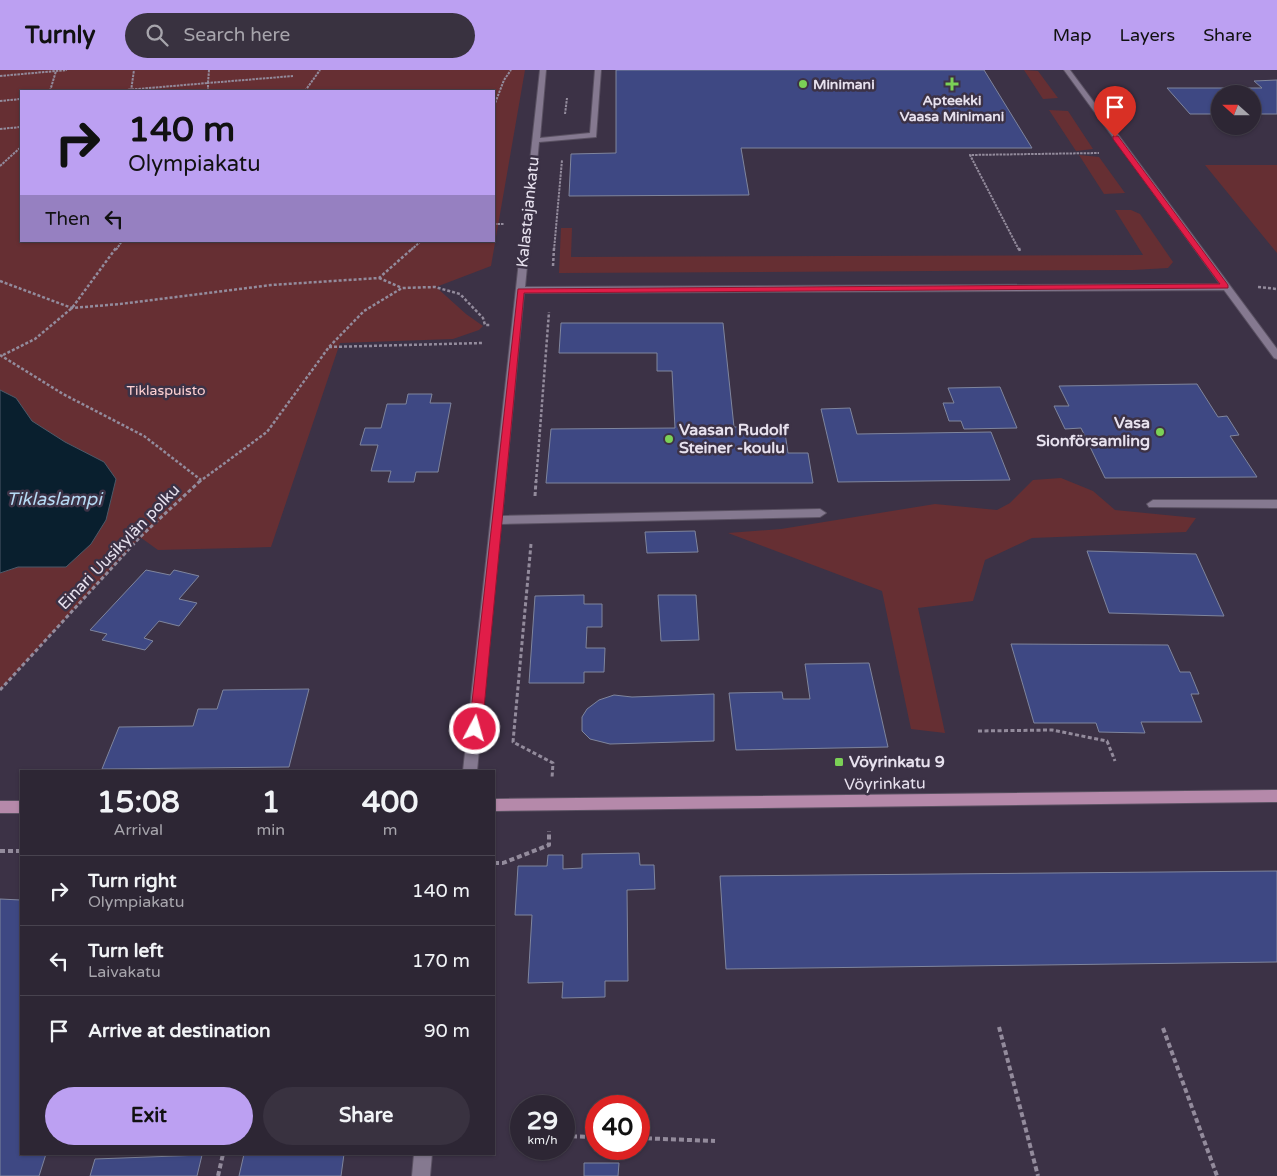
<!DOCTYPE html>
<meta charset="utf-8">
<style>
body{margin:0;font-family:"Varela Round",sans-serif;background:#393240;color:#f1f3f6;height:100vh;display:flex;flex-direction:column;font-size:19px;white-space:nowrap}
*{box-sizing:border-box;margin:0}
p{font-size:16px;color:#a7a5ac}
.icon{flex:none;width:28px;height:28px;fill:none;stroke:currentColor;stroke-width:2;stroke-linecap:round;stroke-linejoin:round}
.map{position:relative;flex:1;overflow:hidden}
.sheet{position:absolute;left:20px;top:700px;width:475px;height:385px;display:flex;flex-direction:column;background:#2d2634;border-radius:0px;box-shadow:0 1px 4px #0004,0 0 0 1px #48434f}
.sheet>*{flex:none}
.banner{position:absolute;left:20px;top:20px;width:475px;height:152px;border-radius:0px;box-shadow:0 1px 4px #0004,0 0 0 1px #48434f;background:#bca0f2;color:#111;overflow:hidden}
.needle{width:32px;rotate:291deg}
.tools{position:absolute;left:1211px;top:15px;display:grid;gap:10px}
.tools a{display:grid;place-items:center;width:50px;height:50px;border-radius:50%;background:#2d2634;box-shadow:0 1px 4px #0004,0 0 0 1px #48434f;font-size:25px}
.speed{position:absolute;left:510px;top:1025px;display:flex;gap:10px;font-size:25px;font-weight:700;text-align:center}
.speed>*{display:grid;place-content:center;width:65px;height:65px;border-radius:50%;background:#2d2634;box-shadow:0 1px 4px #0004,0 0 0 1px #48434f;line-height:1}
.speed small{font-size:12px;font-weight:400}
.speed .limit{border:8px solid #d22;background:#fff;color:#111}
.pin{position:absolute;display:grid;place-items:center;width:42px;height:42px;color:#fff;margin:-51px -21px;border-radius:50% 50% 50% 0;rotate:-45deg;box-shadow:0 0 5px #0007}
.pin .icon{rotate:45deg}
.me{position:absolute;width:55px;margin:-28px;rotate:6deg;stroke-linejoin:round;filter:drop-shadow(0 0 4px #0008)}
.turn{display:flex;align-items:center;gap:18px;height:105px;padding:0 25px;font-size:22px}
.turn .icon{width:65px;height:65px;stroke-width:2.5}
.turn b{display:block;font-size:35px;line-height:42px}
.then{display:flex;align-items:center;height:48px;padding:0 25px;background:#0003;gap:10px;font-size:19px}
.eta{display:flex;justify-content:space-evenly;align-items:center;height:85px;text-align:center}
.eta b{font-size:30px;font-weight:800;line-height:35px}
.button{display:flex;gap:10px;margin-top:auto;padding:10px 25px}
.button a{flex:1;height:58px;border-radius:30px;background:#bca0f2;color:#111;font-size:20px;font-weight:800;line-height:58px;text-align:center}
.button a+a{background:#393240;color:#f1f3f6}
ul{padding:0;list-style:none}
li{display:flex;align-items:center;gap:15px;height:70px;padding:0 25px;border-top:1px solid #48434f}
li div{flex:1}
li b{display:block;font-size:19px}
li em{font-style:normal}
header{display:flex;align-items:center;gap:30px;box-sizing:border-box;height:70px;padding:0 25px;background:#bca0f2;color:#111}
header strong{font-size:24px}
nav{display:flex;gap:28px;margin-inline-start:auto;font-size:18px}
.search{width:350px;height:45px;background:#393240;display:flex;align-items:center;gap:12px;box-sizing:border-box;padding:0 18px;border-radius:28px;color:#a7a5ac;font-size:19px}
.map>svg:first-child{display:block}
</style>
<header>
<strong>Turnly</strong>
<div class="search"><svg class="icon" aria-label="search" viewBox="0 0 24 24"><circle cx="10" cy="10" r="6"/><path d="M15 15l6 6"/></svg>Search here</div>
<nav><a>Map</a><a>Layers</a><a>Share</a></nav>
</header>
<div class="map">
<svg width="1277" height="1106" viewBox="0 0 1277 1106">
<rect width="100%" height="100%" fill="#3c3246"/>
<path fill="#662f33" fill-rule="evenodd" d="M0,0H525L491,196L436,217L466,244L483,256L479,260L453,269L340,273L271,477L158,480L140,467L0,620ZM21,21H494V171H21Z
M1024,0L1038,1L1058,28L1043,29Z
M1049,40L1068,41L1093,79L1076,81Z
M1079,85L1099,87L1125,123L1104,124Z
M1205,95H1277V183Z
M1115,140H1131L1140,144L1173,192L1168,198L1133,200L559,203L561,158H572L571,187L1143,185Z
M1061,408L1093,421L1115,440L1196,448L1186,462L1032,468L985,490L973,531L918,538L945,663L911,659L882,521L728,463L781,459L935,434L997,440L1010,433L1033,410Z"/>
<path fill="#091f2e" stroke="#4c5968" d="M0,320L16,328L32,351L65,372L104,392L116,409L106,450L91,474L66,497H18L0,503Z"/>
<path fill="#3e4883" stroke="#7f859d" d="M616,0H984L1032,78H741L749,125L569,126L571,84L616,83Z
M1277,10V44H1252V24H1220V44H1190L1167,18H1262L1254,11Z
M561,253H723L734,357L784,356L788,383H808L813,413H546L551,359L675,358L672,301H657V283H559Z
M1197,314L1218,347L1227,346L1239,365L1230,366L1257,407L1105,408L1081,358L1065,359L1054,336H1069L1059,316Z
M1000,317L1017,358L964,359L961,351H949L943,333H954L948,318Z
M408,324H432L430,333H451L438,402H416L414,412H388L391,401H371L378,375H360L365,358H381L387,334H406Z
M850,338L857,364L991,362L1010,410L838,412L821,339Z
M695,461L698,482L647,483L645,462Z
M1087,481L1196,484L1224,546L1109,543Z
M146,500L170,505L174,500L199,506L179,529L197,533L179,556L159,551L144,568L153,571L145,580L102,570L107,564L90,560Z
M584,525V534H602V557H587L586,578H605L604,602H584V613H529L535,526Z
M658,525H696L699,570L661,571Z
M1011,574L1168,575L1180,602H1190L1199,624H1191L1202,652H1141L1145,663L1099,662L1096,653H1034Z
M869,593L888,677L736,680L729,623L782,622L783,629H810L805,594Z
M309,619L289,697L102,699L119,657L193,656L198,639H217L223,620Z
M714,624V671L610,674L590,669L582,661V647L587,639L599,630L614,625L632,627Z
M639,783L640,795H654L655,819L627,820L628,911H605V927L562,928L563,912L528,913L532,845H515L518,796H547L548,785H563V799L582,798V784Z
M1277,801V892L726,899L720,806Z
M0,829L21,830V1084H46L39,1106H0Z
M244,1084H344L341,1106H239Z
M202,1085L197,1106H90L95,1089Z
M584,1093H619L618,1106H584Z"/>
<g fill="none" stroke-linecap="round" stroke-linejoin="round">
<g stroke="#5a5162" stroke-width="2">
<path id="minor" d="M540,0H546L540,68L590,63L595,0H601L596,67L539,72L525,217L1220,214L1064,0H1070L1277,279V289L1274,288L1224,220L524,223L502,446L820,439L826,443L820,447L501,454L477,701H463Z
M1153,430H1277V438L1149,437L1147,434Z
M414,1084H432L430,1106H412Z"/>
</g>
<g stroke="#5a5162" stroke-width="2">
<path id="major" d="M1277,720V732L494,741V729Z
M0,731H21V743H0Z"/>
</g>
<path stroke="#938b9c" stroke-width="2" stroke-dasharray="2.5 1" stroke-linecap="butt" d="M0,6L67,0
M50,21L56,1
M114,21L208,13L209,0
M131,21L134,0
M208,21V13L293,6
M305,21L320,0
M0,31L21,29
M494,36L504,10L511,0
M565,44L567,28
M0,59L21,57
M0,96L21,77
M494,154H504
M116,180L122,171
M411,180L421,171
M554,180L562,90
M1019,180L970,85L1099,83"/>
<path stroke="#938b9c" stroke-width="2.5" stroke-dasharray="3 2" stroke-linecap="butt" d="M1019,178L1020,181
M553,196L554,178
M379,208L402,218
M0,211L72,238L120,234L271,215L379,208L413,178
M1258,217L1277,219
M329,277L482,273
M0,285L63,324L144,366L201,410
M3,285L35,269L72,238L116,178
M199,412L267,362L329,277L364,241L402,218L435,217L460,224L483,248L485,255H491
M536,412L549,242"/>
<path stroke="#938b9c" stroke-width="3" stroke-dasharray="4 2.5" stroke-linecap="butt" d="M535,426L536,411
M531,474L513,672L553,693L552,708
M0,620L140,467L200,411
M978,661L1052,660L1107,671L1115,691"/>
<path stroke="#938b9c" stroke-width="4" stroke-dasharray="5 3" stroke-linecap="butt" d="M0,781H21
M494,793H503L549,775V761
M999,957L1038,1106
M1163,958L1217,1106
M564,1066L596,1067
M639,1068L715,1071
M218,1106L223,1084"/>
<use href="#minor" fill="#857990" fill-rule="evenodd"/>
<use href="#major" fill="#b589aa" fill-rule="evenodd"/>
</g>
<path fill="#e11d48" stroke="#92132f" d="M1113,66H1118L1228,215V218L524,223L482,659L480,662H471L469,659L518,219L1220,214L1113,69Z"/>
<g fill="#7bd156" stroke="#3c3246" stroke-width="2">
<circle cx="803" cy="14" r="5"/>
<path d="M949.5 6.5h5v5h5v5h-5v5h-5v-5h-5v-5h5z"/>
<circle cx="1160" cy="362" r="5"/>
<circle cx="669" cy="369" r="5"/>
<rect x="834" y="687" width="10" height="10" rx="2.5"/>
</g>
<g text-anchor="middle" dominant-baseline="central" stroke-width="5" stroke-linejoin="round" paint-order="stroke">
<g font-size="14" font-weight="bold" fill="#e7e1ee" stroke="#3c3246" text-anchor="start">
<text x="813" y="14">Minimani</text>
<text x="952" y="30" text-anchor="middle">Apteekki<tspan x="952" dy="16">Vaasa Minimani</tspan></text>
</g>
<g font-size="14" fill="#ffd1d2" stroke="#3c3246">
<text x="166" y="320">Tiklaspuisto</text>
</g>
<g font-size="16" fill="#e7e1ee" stroke="#3c3246">
<text transform="translate(528 142) rotate(-84)">Kalastajankatu</text>
<text transform="translate(119 477) rotate(-46)">Einari Uusikylän polku</text>
<text transform="translate(885 714) rotate(-1)">Vöyrinkatu</text>
</g>
<g font-size="16" font-weight="bold" fill="#e7e1ee" stroke="#3c3246" text-anchor="start">
<text x="1150" y="353" text-anchor="end">Vasa<tspan x="1150" dy="18">Sionförsamling</tspan></text>
<text x="679" y="360">Vaasan Rudolf<tspan x="679" dy="18">Steiner -koulu</tspan></text>
<text x="849" y="692">Vöyrinkatu 9</text>
</g>
<g font-size="18" font-style="italic" fill="#b6d9f3" stroke="#3c3246">
<text x="54" y="429">Tiklaslampi</text>
</g>
</g>
</svg>
<div class="tools">
<a><svg class="needle" viewBox="-14 -14 28 28"><path d="M0-13l5 13h-10z" fill="#e53935"/><path d="M0 13l5-13h-10z" fill="#a7a5ac"/></svg></a>
</div>
<div class="speed"><div>29<small>km/h</small></div><div class="limit">40</div></div>
<div class="pin" style="left:1115px;top:67px;background:#d93025"><svg class="icon" aria-label="arrive" viewBox="0 0 24 24"><path d="M6 21V4h12l-3 4 3 4H6"/></svg></div>
<svg class="me" style="left:475px;top:659px" viewBox="-20 -20 40 40"><circle r="17" fill="#e11d48" stroke="#fff" stroke-width="3"/><path d="M0-11L8 9 0 5-8 9z" fill="#fff"/></svg>
<div class="banner">
<div class="turn"><svg class="icon" aria-label="right" viewBox="0 0 24 24"><path d="M7 20v-9h11M14 6l5 5-5 5"/></svg><div><b>140 m</b>Olympiakatu</div></div>
<div class="then">Then<svg class="icon" aria-label="left" viewBox="0 0 24 24"><path d="M17 20v-9H6M10 6l-5 5 5 5"/></svg></div>
</div>
<section class="sheet">
<div class="eta">
<div><b>15:08</b><p>Arrival</p></div>
<div><b>1</b><p>min</p></div>
<div><b>400</b><p>m</p></div>
</div>
<ul>
<li><svg class="icon" aria-label="right" viewBox="0 0 24 24"><path d="M7 20v-9h11M14 6l5 5-5 5"/></svg><div><b>Turn right</b><p>Olympiakatu</p></div><em>140 m</em></li>
<li><svg class="icon" aria-label="left" viewBox="0 0 24 24"><path d="M17 20v-9H6M10 6l-5 5 5 5"/></svg><div><b>Turn left</b><p>Laivakatu</p></div><em>170 m</em></li>
<li><svg class="icon" aria-label="arrive" viewBox="0 0 24 24"><path d="M6 21V4h12l-3 4 3 4H6"/></svg><div><b>Arrive at destination</b></div><em>90 m</em></li>
</ul>
<div class="button"><a>Exit</a><a>Share</a></div>
</section>
</div>
